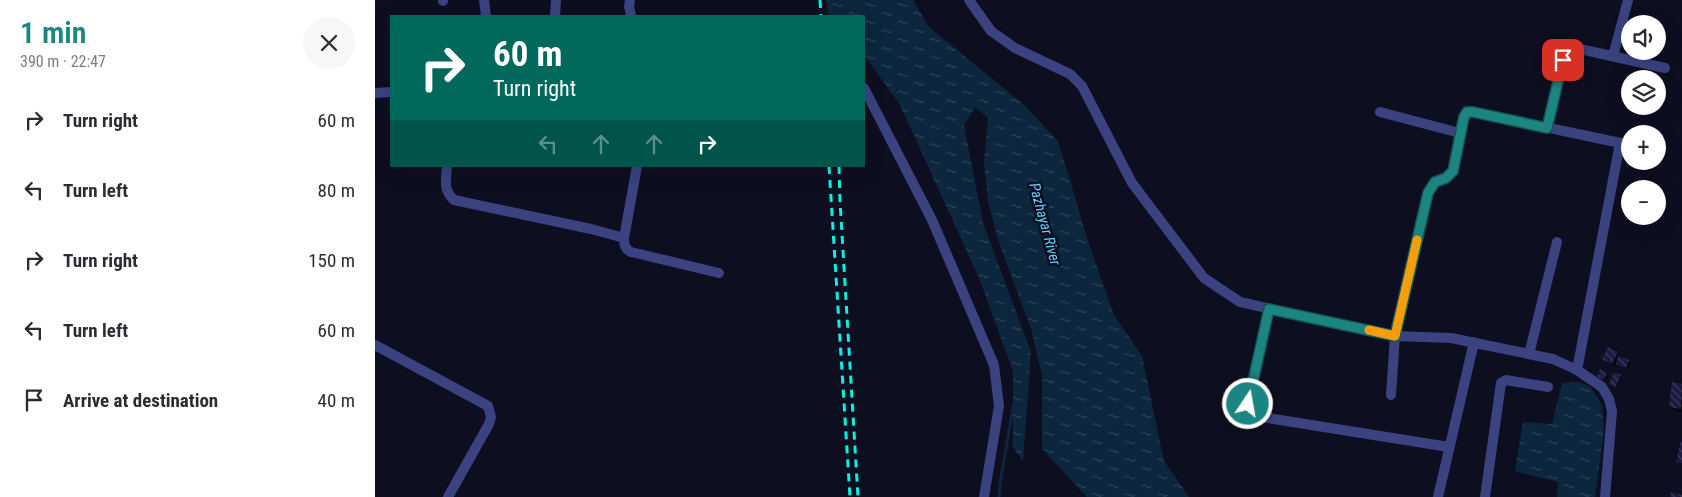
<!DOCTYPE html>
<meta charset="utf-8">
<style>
body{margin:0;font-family:"Roboto Condensed",sans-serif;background:#f7f7f7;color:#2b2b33;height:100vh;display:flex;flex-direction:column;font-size:19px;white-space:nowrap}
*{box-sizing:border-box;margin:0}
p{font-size:16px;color:#7c7c81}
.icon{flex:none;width:28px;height:28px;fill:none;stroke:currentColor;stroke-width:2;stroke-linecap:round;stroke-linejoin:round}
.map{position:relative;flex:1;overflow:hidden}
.details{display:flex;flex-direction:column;background:#fff;width:375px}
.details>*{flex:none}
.top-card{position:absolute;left:15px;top:15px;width:475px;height:152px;border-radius:0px;box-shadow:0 5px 20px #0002;background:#00695c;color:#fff;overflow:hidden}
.buttons{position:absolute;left:1246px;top:15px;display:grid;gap:10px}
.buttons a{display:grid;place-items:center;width:45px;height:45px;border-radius:50%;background:#fff;box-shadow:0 5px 20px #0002;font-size:25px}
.pin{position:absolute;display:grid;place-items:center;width:42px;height:42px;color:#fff;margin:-21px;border-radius:10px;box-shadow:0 2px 8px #0006}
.me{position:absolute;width:55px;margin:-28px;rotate:12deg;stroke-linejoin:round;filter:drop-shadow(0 0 4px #0008)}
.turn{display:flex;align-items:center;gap:18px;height:105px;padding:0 20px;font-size:22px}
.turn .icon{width:65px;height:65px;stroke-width:2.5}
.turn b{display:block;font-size:35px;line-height:42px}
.lanes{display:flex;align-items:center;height:48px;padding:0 20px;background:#0003;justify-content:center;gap:25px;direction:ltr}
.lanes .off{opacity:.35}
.round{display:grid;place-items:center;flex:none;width:52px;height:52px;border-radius:26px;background:#f7f7f7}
.head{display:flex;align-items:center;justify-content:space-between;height:85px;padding:0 20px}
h1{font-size:30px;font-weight:600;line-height:38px;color:#1b8581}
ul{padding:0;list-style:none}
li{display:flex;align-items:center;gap:15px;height:70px;padding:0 20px}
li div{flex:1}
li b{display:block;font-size:19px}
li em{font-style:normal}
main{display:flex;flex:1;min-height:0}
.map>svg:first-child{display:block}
</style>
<main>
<section class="details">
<div class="head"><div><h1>1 min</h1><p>390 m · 22:47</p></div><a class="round"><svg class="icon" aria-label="close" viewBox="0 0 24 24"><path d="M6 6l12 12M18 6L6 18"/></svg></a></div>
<ul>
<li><svg class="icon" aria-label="right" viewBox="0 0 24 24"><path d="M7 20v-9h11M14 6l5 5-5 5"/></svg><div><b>Turn right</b></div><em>60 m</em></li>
<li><svg class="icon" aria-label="left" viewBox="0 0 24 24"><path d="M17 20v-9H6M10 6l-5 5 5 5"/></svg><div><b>Turn left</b></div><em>80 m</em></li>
<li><svg class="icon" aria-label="right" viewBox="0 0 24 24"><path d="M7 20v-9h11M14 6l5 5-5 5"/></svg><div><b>Turn right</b></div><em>150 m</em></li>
<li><svg class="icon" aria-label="left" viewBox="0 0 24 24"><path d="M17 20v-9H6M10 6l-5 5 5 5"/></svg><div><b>Turn left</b></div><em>60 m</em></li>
<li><svg class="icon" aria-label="arrive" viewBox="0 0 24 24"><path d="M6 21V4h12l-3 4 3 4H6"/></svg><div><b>Arrive at destination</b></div><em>40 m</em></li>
</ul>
</section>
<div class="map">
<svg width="1307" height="497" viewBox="0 0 1307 497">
<defs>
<pattern id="water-ripples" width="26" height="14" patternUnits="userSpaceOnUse" patternTransform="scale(1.25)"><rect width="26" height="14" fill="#0b263d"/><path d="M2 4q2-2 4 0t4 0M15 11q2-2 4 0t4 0" fill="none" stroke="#2e455a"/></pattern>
<pattern id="building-back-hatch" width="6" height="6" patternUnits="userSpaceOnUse" patternTransform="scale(1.25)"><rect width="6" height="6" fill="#1c1a41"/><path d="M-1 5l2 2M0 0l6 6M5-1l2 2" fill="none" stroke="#3c3a5e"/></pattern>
</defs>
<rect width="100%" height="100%" fill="#0e0e21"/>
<path fill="url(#water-ripples)" d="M451,0H538L554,27L648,104L683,141L713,241L739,315L767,356L789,461L814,497H712L667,449V375L656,329L623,240L613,202L609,162L613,118L600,107L589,125L608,223L656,352L648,461L638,447V371L604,278L525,105L489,55V16H454Z
M1203,382L1215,386L1227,405L1229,430L1220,497H1182L1183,482L1140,471L1148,422L1177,424L1187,383Z"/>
<path fill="#0007" d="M1242,353L1245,358L1255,362L1253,369L1242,364L1241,367L1229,359Z
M1240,373L1247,377L1243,388L1237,385Z
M1232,374L1233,375L1231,381L1223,377Z
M1298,384L1307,385V412L1299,411L1295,407Z"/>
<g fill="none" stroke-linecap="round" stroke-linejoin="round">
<path stroke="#0b263d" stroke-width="3" d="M624,497L625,484L638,407"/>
</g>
<path fill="url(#building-back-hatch)" d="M1233,347L1243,352L1237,364L1227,359Z
M1243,356L1254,360L1251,368L1241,364Z
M1225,369L1232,373L1229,380L1222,377Z
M1239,372L1246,375L1241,387L1234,384Z
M1297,382L1307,384L1306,409L1294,407Z
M1306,441H1307V463L1301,462Z
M1296,492L1307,495V497H1295Z"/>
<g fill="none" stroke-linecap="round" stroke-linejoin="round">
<path stroke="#3a437f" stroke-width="10" d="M68,0V1
M109,0L111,16
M255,0L254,6L256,16
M180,16L181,0
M1238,56L1253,0
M489,88L557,220L619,365L624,406L609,497
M0,93L16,92
M1005,112L1085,133
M1172,128L1188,60C1192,53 1196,50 1205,49L1290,68
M72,166C71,181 68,190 79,200L216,229L249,238
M262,166L249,238C249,245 250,249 256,252L344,273
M894,309L873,405L875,412L880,416L1074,447
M0,345L113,406L116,417L114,424L73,497
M1154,354L1182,242
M1202,370L1245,143
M1016,395L1020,336L1053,193C1055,189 1056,185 1060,183C1066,178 1075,179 1078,170C1084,152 1081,129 1092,113L1098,112L1255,145
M1063,497L1099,342
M1110,497L1126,383L1131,380L1173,387"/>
<path stroke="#3a437f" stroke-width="10" d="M594,0L616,31L640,48L695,74L707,86L757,183L829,278L865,302L1020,336L1076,338L1178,359L1202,370L1227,387L1234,399L1237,411L1230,497"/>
<path stroke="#07f2e1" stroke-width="3" stroke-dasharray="8 6" stroke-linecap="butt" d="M445,0L446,16
M454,166L475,497
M464,166L465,201L483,497"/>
</g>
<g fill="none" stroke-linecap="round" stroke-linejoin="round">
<g stroke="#125654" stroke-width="12">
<path id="route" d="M873,404L894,309L1020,336L1053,193L1060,182L1071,178L1078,171L1089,117L1092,112H1098L1172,128L1188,60"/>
</g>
<use href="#route" stroke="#1b8581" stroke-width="9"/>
<path stroke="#f59e0b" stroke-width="9" d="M994,330L1020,336L1042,240"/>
</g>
<g text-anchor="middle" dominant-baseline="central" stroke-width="5" stroke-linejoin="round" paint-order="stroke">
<g font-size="15" font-style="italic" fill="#60cdfa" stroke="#0e0e21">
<text transform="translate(670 224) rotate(75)">Pazhayar River</text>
</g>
</g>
</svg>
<div class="buttons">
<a><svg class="icon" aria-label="sound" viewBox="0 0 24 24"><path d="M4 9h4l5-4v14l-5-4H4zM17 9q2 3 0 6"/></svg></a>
<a><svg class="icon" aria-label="layers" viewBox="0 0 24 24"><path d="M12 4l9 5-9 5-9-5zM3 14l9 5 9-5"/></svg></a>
<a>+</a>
<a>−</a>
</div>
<div class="pin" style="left:1188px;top:60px;background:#d93025"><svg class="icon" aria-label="arrive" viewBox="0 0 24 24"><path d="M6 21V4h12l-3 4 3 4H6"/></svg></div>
<svg class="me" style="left:873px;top:404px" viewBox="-20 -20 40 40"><circle r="17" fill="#1b8581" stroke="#fff" stroke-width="3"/><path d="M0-11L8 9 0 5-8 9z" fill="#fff"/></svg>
<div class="top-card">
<div class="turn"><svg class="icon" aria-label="right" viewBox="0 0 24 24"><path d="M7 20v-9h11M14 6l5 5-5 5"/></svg><div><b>60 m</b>Turn right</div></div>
<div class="lanes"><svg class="icon off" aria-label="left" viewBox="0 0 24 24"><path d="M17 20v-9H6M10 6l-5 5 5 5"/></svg><svg class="icon off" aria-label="ahead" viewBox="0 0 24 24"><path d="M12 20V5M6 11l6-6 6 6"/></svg><svg class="icon off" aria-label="ahead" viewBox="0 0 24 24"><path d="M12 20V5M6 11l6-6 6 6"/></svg><svg class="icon" aria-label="right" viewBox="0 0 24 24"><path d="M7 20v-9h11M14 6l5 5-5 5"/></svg></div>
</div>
</div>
</main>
